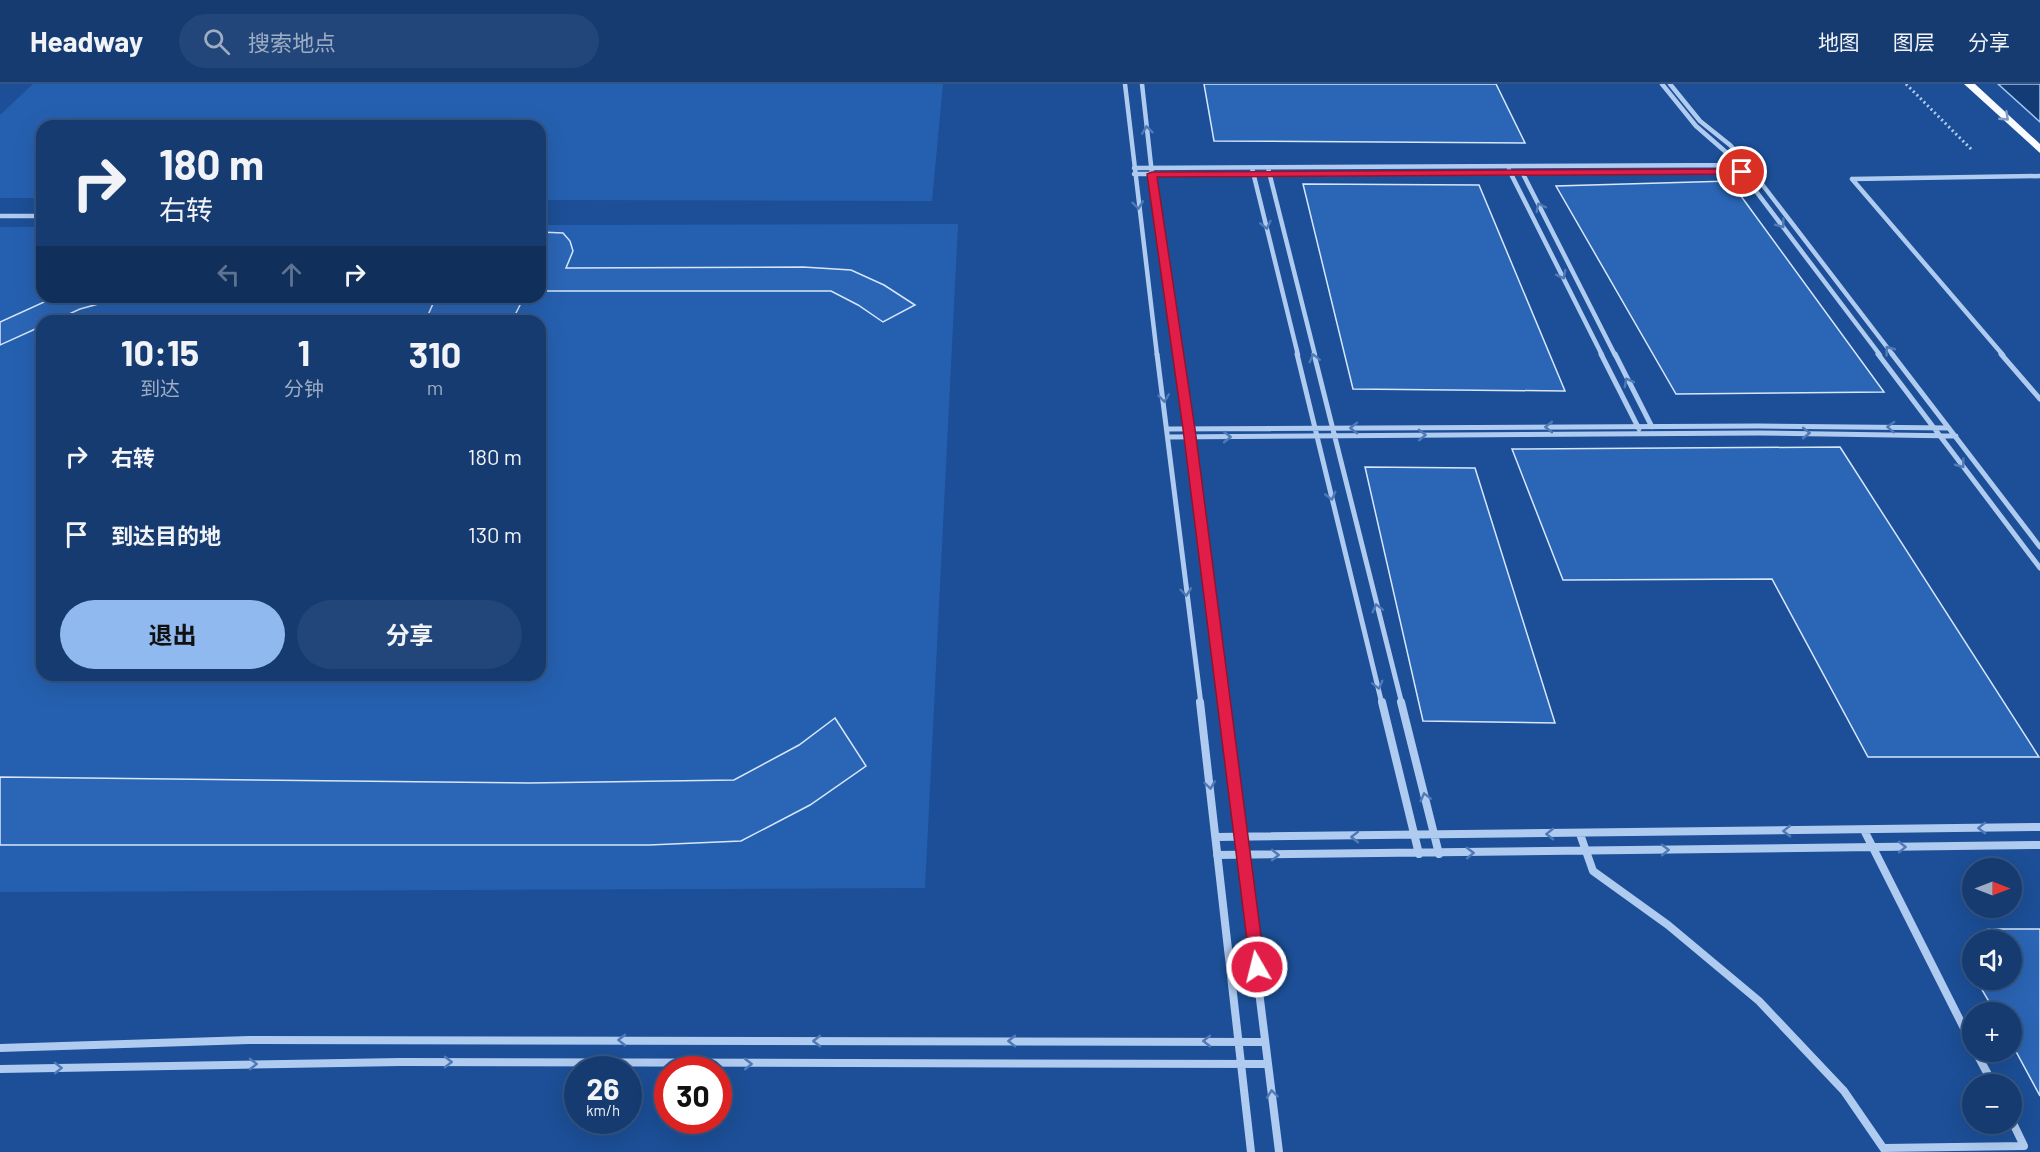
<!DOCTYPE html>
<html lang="zh">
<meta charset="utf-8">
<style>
body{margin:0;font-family:Barlow,"Noto Sans SC",sans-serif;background:#224679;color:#f1f3f6;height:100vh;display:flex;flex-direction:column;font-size:22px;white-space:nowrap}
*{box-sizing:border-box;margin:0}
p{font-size:20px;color:#9dadc3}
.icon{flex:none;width:33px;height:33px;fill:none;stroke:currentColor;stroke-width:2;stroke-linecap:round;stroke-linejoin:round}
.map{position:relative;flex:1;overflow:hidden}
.sheet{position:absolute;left:36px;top:231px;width:510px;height:366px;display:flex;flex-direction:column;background:#153b71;border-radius:18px;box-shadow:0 6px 24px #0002,0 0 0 2px #345584}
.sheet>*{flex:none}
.top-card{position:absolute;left:36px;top:36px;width:510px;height:183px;border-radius:18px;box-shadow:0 6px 24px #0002,0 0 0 2px #345584;background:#153b71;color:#f1f3f6;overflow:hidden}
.needle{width:39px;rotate:90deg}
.buttons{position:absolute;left:1962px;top:774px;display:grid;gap:12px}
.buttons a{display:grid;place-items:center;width:60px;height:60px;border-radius:50%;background:#153b71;box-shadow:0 6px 24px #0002,0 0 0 2px #345584;font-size:30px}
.speed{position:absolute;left:564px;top:972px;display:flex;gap:12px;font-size:30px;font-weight:700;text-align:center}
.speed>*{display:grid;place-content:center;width:78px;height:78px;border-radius:50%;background:#153b71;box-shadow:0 6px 24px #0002,0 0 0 2px #345584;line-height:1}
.speed small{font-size:15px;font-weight:400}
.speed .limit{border:9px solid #d22;background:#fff;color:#111}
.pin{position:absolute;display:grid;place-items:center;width:51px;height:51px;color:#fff;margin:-26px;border:3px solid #fff;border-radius:50%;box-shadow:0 2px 6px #0007}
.me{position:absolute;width:66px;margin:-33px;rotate:352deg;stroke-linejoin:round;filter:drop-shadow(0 0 4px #0008)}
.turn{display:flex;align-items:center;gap:21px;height:126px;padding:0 24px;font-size:27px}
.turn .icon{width:78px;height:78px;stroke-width:2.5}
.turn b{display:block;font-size:42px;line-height:51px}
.lanes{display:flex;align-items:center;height:57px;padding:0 24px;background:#0003;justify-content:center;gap:30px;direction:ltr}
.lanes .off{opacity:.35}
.eta{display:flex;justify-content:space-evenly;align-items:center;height:102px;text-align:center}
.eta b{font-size:36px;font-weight:700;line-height:42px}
.primary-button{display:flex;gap:12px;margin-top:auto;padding:12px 24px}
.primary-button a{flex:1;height:69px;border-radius:36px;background:#90b9f0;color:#111;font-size:24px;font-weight:700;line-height:69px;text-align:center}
.primary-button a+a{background:#224679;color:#f1f3f6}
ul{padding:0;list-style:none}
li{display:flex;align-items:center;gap:18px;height:78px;padding:0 24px}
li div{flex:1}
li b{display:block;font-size:22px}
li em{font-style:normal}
header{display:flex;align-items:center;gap:36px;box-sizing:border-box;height:84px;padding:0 30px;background:#153b71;border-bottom:2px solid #345584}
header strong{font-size:28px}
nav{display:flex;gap:33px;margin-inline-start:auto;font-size:21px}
.search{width:420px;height:54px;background:#224679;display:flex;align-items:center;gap:15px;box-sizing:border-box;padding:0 21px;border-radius:33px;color:#9dadc3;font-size:22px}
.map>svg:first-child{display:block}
</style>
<header>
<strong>Headway</strong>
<div class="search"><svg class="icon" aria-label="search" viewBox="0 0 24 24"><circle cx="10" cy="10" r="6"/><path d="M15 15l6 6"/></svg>搜索地点</div>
<nav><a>地图</a><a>图层</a><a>分享</a></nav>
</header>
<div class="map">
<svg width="2040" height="1068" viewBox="0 0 2040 1068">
<rect width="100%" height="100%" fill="#1c4f97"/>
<path fill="#2560b0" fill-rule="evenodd" d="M33,0H943L932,117L540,116V42H42V114H0V31Z
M958,140L925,804L0,808V143H42V213H540V141ZM42,237H540V591H42Z"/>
<path fill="#133b75" stroke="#a3c6f2" stroke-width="1.5" d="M1998,0H2040V38Z"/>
<path fill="#2b65b5" stroke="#d7e6fb" stroke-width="1.5" d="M1204,0H1496L1525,59L1214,57Z
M1730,97L1884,308L1676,310L1556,102Z
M1303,100L1479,101L1565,307L1353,305Z
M540,148L563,149L570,157L573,167L566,184L803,183L851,186L884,201L915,221L883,238L858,221L831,207H540Z
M55,213H124L80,225L54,237H42V242L0,261V238Z
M436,213H524L515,231H428Z
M1840,363L2039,673H1868L1772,495L1563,496L1512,365Z
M1365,383L1475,384L1555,639L1423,637Z
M835,634L866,682L810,721L741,757L649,761H0V693L529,699L734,696L799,661Z
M1988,845H2040V1012L2012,960V928H1995L1978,899L1979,896H2012V856H1986Z"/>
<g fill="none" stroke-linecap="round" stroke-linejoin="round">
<path stroke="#b0cbf0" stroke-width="3" stroke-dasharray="2 3" stroke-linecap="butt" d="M1906,0L1973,67"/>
<path stroke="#b0cbf0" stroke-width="4.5" d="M1125,0L1157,271
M1142,0L1152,90L1178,271
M1662,0L1696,42L1727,69L1880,271
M1670,0L1700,37L1730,61L1742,74L1893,271
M1134,84L1747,81
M1252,84L1298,271
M1268,84L1315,271
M1509,86L1602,271
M1522,88L1615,271
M1134,90L1752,88
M1852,95L2003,271
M1852,95L2040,92
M0,132H42"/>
<path stroke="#b0cbf0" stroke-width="5" d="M1157,270L1201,620
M1178,270L1223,620
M1297,270L1382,620
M1314,270L1402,620
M1601,270L1639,345
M1615,270L1652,343
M1878,270L2040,484
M1892,270L2040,463
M2001,270L2040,315
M1167,345L1758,342L1949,344
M1168,353L1759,349L1956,352"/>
<path stroke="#b0cbf0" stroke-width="8" d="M1200,618L1251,1068
M1223,618L1279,1068
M1382,618L1419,770
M1401,618L1439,770
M1864,746L1972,960
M1580,750L1593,787L1668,841L1759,917L1844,1007L1886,1068
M1216,753L2040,743
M1217,771L2040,761
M0,964L249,956L1265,958
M1976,968L1993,1000
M0,985L401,978L1268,980
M1884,1064L2024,1062L2012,1037"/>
<path fill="#f9fbff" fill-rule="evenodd" d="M1964,0H1975L2040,60V69Z"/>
</g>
<defs><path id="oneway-chevron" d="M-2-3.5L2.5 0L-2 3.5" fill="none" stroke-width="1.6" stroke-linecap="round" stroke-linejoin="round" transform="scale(1.5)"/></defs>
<use stroke="#7f9cc6" href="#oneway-chevron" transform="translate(2005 33) rotate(43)"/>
<g stroke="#507ab6">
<use href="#oneway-chevron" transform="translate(1147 46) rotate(-97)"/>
<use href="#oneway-chevron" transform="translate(1138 121) rotate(83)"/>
<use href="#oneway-chevron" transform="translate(1540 123) rotate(-117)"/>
<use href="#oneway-chevron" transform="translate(1781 140) rotate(53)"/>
<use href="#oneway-chevron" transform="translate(1266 141) rotate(77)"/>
<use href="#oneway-chevron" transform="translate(1562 191) rotate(63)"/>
<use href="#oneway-chevron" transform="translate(1889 266) rotate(-127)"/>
<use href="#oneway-chevron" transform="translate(1314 274) rotate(-104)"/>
<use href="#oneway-chevron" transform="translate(1628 298) rotate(-118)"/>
<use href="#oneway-chevron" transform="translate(1164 314) rotate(83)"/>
<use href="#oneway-chevron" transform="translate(1549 343) rotate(180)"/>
<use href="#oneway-chevron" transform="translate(1891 343) rotate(-178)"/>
<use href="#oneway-chevron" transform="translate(1354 344) rotate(180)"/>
<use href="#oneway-chevron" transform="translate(1806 349)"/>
<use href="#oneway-chevron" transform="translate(1422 351) rotate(-1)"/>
<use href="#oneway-chevron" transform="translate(1227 353)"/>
<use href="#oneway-chevron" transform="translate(1961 380) rotate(53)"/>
<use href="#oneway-chevron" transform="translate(1331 412) rotate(76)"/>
<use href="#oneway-chevron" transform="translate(1186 508) rotate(83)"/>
<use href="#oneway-chevron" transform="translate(1377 524) rotate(-104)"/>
<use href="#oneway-chevron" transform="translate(1378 601) rotate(76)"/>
<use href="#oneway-chevron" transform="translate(1210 701) rotate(82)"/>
<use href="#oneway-chevron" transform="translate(1425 713) rotate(-104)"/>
<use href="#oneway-chevron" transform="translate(1982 744) rotate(179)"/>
<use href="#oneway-chevron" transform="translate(1787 747) rotate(179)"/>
<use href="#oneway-chevron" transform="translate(1550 750) rotate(179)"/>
<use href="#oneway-chevron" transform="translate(1355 753) rotate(180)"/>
<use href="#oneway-chevron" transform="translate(1902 763) rotate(-1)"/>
<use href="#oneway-chevron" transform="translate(1665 766) rotate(-1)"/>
<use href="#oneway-chevron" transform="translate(1470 769) rotate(-1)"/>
<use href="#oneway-chevron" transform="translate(1275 771)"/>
<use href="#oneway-chevron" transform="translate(622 956) rotate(-179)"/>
<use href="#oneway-chevron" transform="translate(817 957) rotate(180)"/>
<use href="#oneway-chevron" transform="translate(1012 957) rotate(180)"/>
<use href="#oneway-chevron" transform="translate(1207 957) rotate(180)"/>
<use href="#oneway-chevron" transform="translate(448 978)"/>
<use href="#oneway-chevron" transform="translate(253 980) rotate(-1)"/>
<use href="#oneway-chevron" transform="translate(748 980)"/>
<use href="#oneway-chevron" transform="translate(58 984) rotate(-1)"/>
<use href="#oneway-chevron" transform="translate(1272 1010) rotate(-97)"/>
</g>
<path fill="#e11d48" stroke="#92132f" stroke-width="1.5" d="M1742,85L1745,86V90L1157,93L1195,345L1265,883L1263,888L1257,891L1251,888L1183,345L1147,90L1152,88Z"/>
</svg>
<div class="buttons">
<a><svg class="needle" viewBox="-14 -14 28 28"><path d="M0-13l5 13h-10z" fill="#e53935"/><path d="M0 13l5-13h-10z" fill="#9dadc3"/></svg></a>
<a><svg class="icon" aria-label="sound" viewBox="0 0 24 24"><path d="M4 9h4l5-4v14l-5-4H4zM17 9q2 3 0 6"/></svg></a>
<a>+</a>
<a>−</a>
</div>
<div class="speed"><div>26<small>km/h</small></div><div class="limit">30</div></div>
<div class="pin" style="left:1742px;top:88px;background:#d93025"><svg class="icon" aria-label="arrive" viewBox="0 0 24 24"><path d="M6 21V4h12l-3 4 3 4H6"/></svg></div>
<svg class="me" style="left:1257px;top:883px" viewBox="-20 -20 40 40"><circle r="17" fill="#e11d48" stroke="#fff" stroke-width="3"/><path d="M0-11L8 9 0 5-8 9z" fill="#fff"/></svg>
<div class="top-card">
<div class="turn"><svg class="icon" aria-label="right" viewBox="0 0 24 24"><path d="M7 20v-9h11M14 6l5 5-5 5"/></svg><div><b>180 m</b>右转</div></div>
<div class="lanes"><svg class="icon off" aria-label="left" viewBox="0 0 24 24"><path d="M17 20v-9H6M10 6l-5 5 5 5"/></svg><svg class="icon off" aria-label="ahead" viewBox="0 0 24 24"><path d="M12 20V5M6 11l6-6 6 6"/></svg><svg class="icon" aria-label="right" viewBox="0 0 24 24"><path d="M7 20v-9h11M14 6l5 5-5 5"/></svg></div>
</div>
<section class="sheet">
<div class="eta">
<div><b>10:15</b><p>到达</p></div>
<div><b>1</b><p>分钟</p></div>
<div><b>310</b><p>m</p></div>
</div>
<ul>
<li><svg class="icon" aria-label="right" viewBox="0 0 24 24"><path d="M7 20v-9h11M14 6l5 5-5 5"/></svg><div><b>右转</b></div><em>180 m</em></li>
<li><svg class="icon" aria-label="arrive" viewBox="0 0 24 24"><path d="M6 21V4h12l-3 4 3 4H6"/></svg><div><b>到达目的地</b></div><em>130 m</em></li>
</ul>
<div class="primary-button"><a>退出</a><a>分享</a></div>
</section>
</div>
